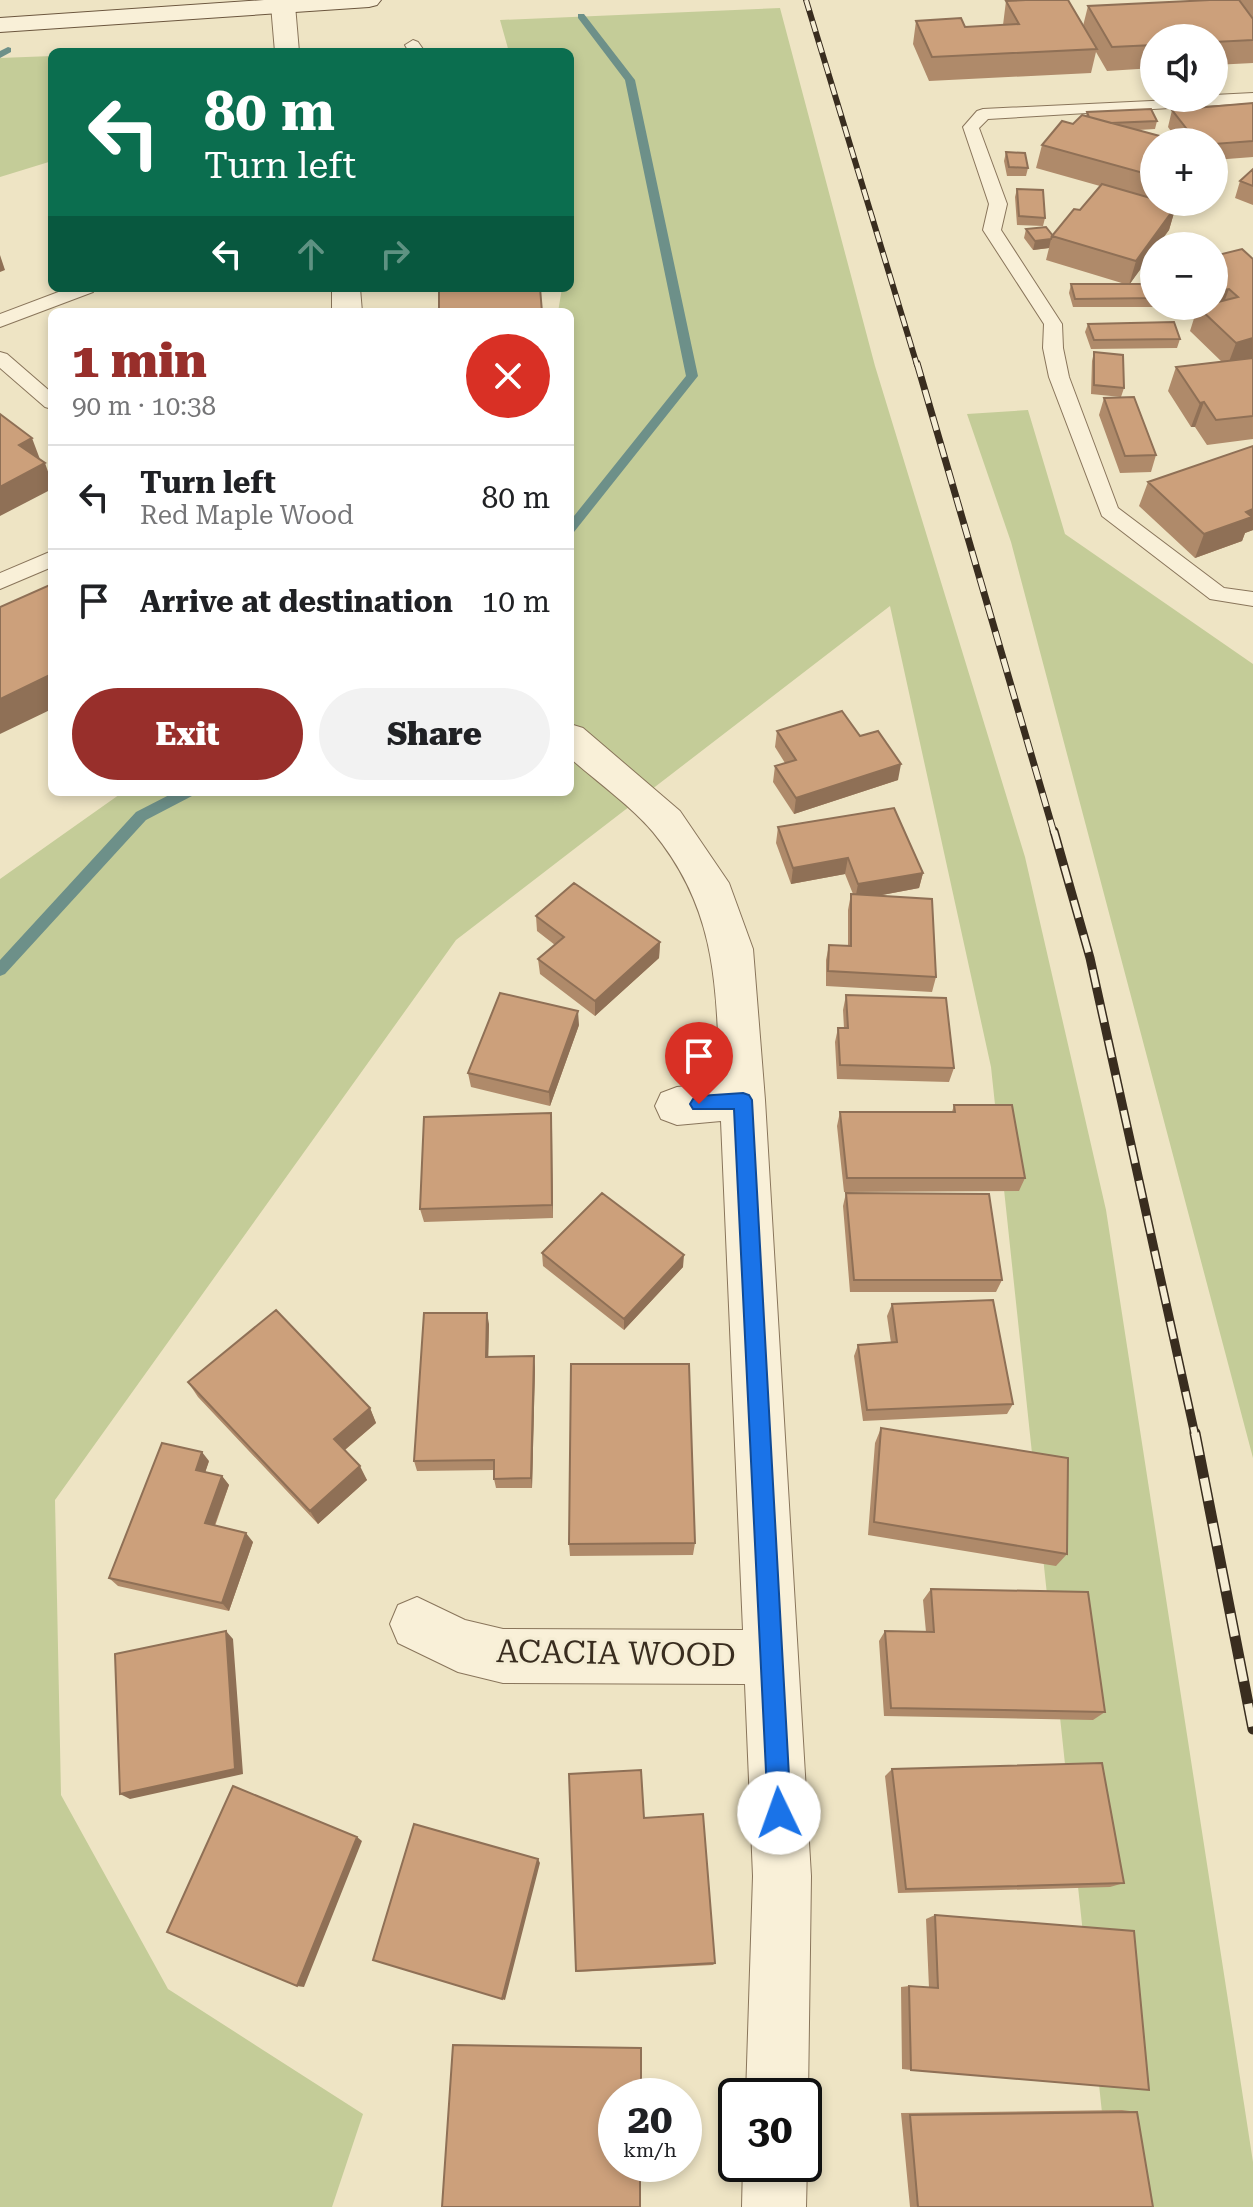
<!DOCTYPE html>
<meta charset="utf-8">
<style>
body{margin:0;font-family:"Roboto Serif",serif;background:#f2f2f2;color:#202124;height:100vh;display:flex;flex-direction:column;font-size:30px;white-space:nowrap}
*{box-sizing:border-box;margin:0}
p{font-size:26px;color:#757577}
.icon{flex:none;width:44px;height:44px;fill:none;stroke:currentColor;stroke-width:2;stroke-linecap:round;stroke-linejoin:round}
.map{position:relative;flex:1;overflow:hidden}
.sheet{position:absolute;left:48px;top:308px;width:526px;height:488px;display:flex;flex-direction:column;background:#fff;border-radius:12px;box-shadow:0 4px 12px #0003}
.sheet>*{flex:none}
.top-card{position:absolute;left:48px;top:48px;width:526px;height:244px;border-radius:12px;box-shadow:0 4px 12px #0003;background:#0b6e4f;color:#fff;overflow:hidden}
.tools{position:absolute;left:1140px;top:24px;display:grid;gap:16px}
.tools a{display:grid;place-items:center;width:88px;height:88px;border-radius:50%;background:#fff;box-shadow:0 4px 12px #0003;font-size:40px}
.speed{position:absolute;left:598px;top:2078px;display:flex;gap:16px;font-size:40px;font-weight:700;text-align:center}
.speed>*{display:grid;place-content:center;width:104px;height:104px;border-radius:50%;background:#fff;box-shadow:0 4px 12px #0003;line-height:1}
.speed small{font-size:20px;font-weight:400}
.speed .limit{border:4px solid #111;border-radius:12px;background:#fff;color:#111}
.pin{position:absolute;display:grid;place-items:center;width:68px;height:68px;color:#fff;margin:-82px -34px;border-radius:50% 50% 50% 0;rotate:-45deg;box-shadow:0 0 8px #0007}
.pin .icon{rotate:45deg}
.me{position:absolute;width:88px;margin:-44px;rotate:357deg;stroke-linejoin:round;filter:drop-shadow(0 0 6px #0008)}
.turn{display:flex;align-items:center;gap:28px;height:168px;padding:0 24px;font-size:36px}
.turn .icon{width:104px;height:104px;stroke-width:2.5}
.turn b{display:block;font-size:56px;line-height:68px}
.lanes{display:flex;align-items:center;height:76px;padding:0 24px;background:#0003;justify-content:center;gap:40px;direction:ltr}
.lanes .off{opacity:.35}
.round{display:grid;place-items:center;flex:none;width:84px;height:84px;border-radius:42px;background:#f2f2f2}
.overview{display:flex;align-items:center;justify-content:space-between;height:136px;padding:0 24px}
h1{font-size:48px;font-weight:800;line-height:60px;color:#982f2b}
.primary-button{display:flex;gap:16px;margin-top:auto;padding:16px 24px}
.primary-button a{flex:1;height:92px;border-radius:48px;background:#982f2b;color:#fff;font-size:32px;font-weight:800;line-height:92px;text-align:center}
.primary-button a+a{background:#f2f2f2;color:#202124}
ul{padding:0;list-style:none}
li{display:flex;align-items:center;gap:24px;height:104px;padding:0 24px;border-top:2px solid #e0e0e0}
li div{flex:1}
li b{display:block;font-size:30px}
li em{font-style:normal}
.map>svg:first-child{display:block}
</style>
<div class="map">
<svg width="1253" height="2207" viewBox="0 0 1253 2207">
<rect width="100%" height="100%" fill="#eee4c4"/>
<path fill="#c4cc98" d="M780,8L875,366L1025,857L1106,1210L1253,2162V2207H1112L991,1067L890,606L456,940L55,1500L61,1795L168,1989L363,2114L332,2207H0V879L123,792H570V312H558L562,288H570V52H509L500,20Z
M52,56V161L0,177V58Z
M1028,410L1065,534L1253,664V1458L1011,542L967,414Z"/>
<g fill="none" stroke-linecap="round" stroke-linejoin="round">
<path fill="#6d9089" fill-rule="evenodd" d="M578,14H584L635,80L698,376L574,532L570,533V521L686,376L625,80L578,18Z
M8,47L11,48V52L0,58V51Z
M175,792H194L192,796L146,820L5,974L0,976V960L136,812Z"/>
<g stroke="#89755b" stroke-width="2">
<path id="service" d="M413,40L418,42L425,52H409L405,45Z
M1253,93V103L988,119L979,128L1007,204L1001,230L1062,324L1063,348L1069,377L1118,508L1224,588L1253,592V606L1210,599L1102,516L1049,377L1043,348L1044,324L983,230L989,204L963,127L977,111L983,109L1214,98V95Z
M69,288H95L93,292L0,327V314Z
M0,352L7,354L52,393V409L45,407L0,368Z
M52,551V567L0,589V573Z"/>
</g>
<g stroke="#89755b" stroke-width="2">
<path id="minor" d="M275,0H291L295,5L299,52H275L271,5Z
M332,288H360L362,312H332Z
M570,724L583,728L680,811L729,883L753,949L765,1100L811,1876L808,2096L804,2106V2096H746L753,1876L745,1684L503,1683L458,1672L398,1643L390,1624L398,1605L417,1597L465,1620L503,1629L743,1630L721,1121L677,1125L661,1119L655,1106L661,1093L677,1087L720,1083C716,987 718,911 653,832C630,805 597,782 570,758Z
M804,2157L807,2164L806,2207H742L743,2164H804Z"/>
</g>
<g stroke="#6b563e" stroke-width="2">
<path id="secondary" d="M264,0H381L377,5L369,7L0,32V18Z"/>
</g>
<use href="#service" fill="#f9f0d8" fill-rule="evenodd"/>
<use href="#minor" fill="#f9f0d8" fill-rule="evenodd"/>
<use href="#secondary" fill="#f9f0d8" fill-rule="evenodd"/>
<g stroke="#392d1f" stroke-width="6">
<path id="rail-far3" d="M806,0L917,365"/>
</g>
<g stroke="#392d1f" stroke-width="7">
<path id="rail-far2" d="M917,363L1054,833"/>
</g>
<g stroke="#392d1f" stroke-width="9">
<path id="rail-far1" d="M1054,831L1090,958L1195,1435"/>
</g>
<g stroke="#392d1f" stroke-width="11">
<path id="rail" d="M1195,1433L1253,1729"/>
</g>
<use href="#rail-far3" stroke="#f5edd4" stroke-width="4" stroke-dasharray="11" stroke-linecap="butt"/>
<use href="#rail-far2" stroke="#f5edd4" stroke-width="5" stroke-dasharray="14" stroke-linecap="butt"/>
<use href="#rail-far1" stroke="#f5edd4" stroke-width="6" stroke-dasharray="18" stroke-linecap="butt"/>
<use href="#rail" stroke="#f5edd4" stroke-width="8" stroke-dasharray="23" stroke-linecap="butt"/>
</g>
<path fill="#af8a6a" d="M1210,0H1253V63L1214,65V38H1154V68L1107,71L1096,52L1091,73L929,81L913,44L916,21L965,27L1003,25L1006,1L1083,26L1088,6Z
M1253,103V157L1214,160V142H1154V202H1171L1169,204L1176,206L1169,230L1157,246H1154L1130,284H1154V306L1157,307H1073L1069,293L1071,284H1125L1046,260L1049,248L1033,250L1024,238L1026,229L1052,235L1080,210L1100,186L1036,168L1042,145L1086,116L1087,112L1157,121L1155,129L1138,130L1178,141L1168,127L1172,110Z
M1006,152L1028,168L1026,176H1007L1004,161Z
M1253,169V205L1235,198L1240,181Z
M1017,189L1045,218L1043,226L1017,225L1015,197Z
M1253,259V439L1207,445L1195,427H1191L1168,391L1176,367L1222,362L1190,331L1196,312L1189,306H1214Z
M1088,324L1180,339L1177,348L1091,349L1085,332Z
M1094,352L1124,388L1121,397L1091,394L1092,361Z
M1104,398L1156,455L1151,472L1120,473L1099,415Z
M1253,446V530L1245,533L1242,541L1195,558L1139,506L1148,482Z
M777,731L860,736L898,780L794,814L773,782L775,766L785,763L775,747Z
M778,827L923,873L919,888L877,896L936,977L932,992L826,986V960L829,945L848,946V910L851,894H853L845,874L791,884L776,843Z
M536,916L660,942L659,958L595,1016L540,974L538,959L555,945L537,931Z
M846,995L954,1068L949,1082L837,1079L835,1042L838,1028H844L843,1010Z
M579,1025L550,1106L471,1087L468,1073Z
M954,1105L1025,1178L1019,1191L844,1192L837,1126L840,1112H952Z
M551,1113L553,1218L424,1222L420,1209Z
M846,1193L1002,1280L996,1292H850L843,1206Z
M542,1253L683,1267L624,1330L543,1266Z
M892,1304L1013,1404L1007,1414L863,1421L854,1356L858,1345L891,1343L887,1316Z
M489,1324L488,1357L535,1367L532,1488H496L494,1479V1470L417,1471L414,1461Z
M188,1382L370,1408L376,1423L345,1450L367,1480L318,1524L198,1397Z
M881,1428L1067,1554L1056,1566L868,1535L875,1443Z
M209,1461L205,1472L222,1476L229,1485L215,1526L253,1542L229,1611L118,1586L109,1578Z
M695,1543L693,1555L570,1556L569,1544Z
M931,1589L1105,1712L1093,1720L884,1716L879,1641L885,1631L926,1632L923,1600Z
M892,1769L1124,1883L1110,1887L898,1893L885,1776Z
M644,1818L715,1963L713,1965L577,1972L576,1971Z
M935,1915L1134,1931L911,2070L902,2069L901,1987L909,1986L929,1988L926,1919Z
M1122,2110L1137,2112L1153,2207H910L901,2113Z"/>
<path fill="#8f7056" d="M1176,206L1169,230L1157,246H1154V251L1129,285L1136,261Z
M1051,239L1049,248L1033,250L1035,241Z
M0,255L5,270L0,272Z
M1229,289L1220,313L1214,306V292Z
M1253,338V361L1227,367L1236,343Z
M1204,402L1195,427H1191L1200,403Z
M32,438L41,462L19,445Z
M45,463L52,483V489L0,516V487Z
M1253,509V530L1245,533L1242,541L1195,558L1204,534Z
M52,674V709L0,734V699Z
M901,764L898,780L794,814L796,798Z
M848,858L845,874L791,884L793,868Z
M923,873L919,888L855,900L858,884Z
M660,942L659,958L595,1016V1001Z
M578,1011L579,1025L550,1106L549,1092Z
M551,1113L552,1127L553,1218L552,1205Z
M684,1255L683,1267L624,1330V1319Z
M487,1313L489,1324L488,1368L486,1357Z
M534,1356L535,1367L532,1488L531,1478Z
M370,1408L376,1423L341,1453L334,1439Z
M202,1452L209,1461L203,1479L196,1470Z
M360,1466L367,1480L318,1524L310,1511Z
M222,1476L229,1485L212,1532L205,1523Z
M246,1533L253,1542L229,1611L222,1603Z
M226,1631L233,1639L243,1774L130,1799L120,1794Z
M357,1837L362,1841L304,1987L297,1986Z
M538,1859L540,1863L505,2000L502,1999Z"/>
<path fill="#cca07b" stroke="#8f7056" stroke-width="2" d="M1026,0H1068L1097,49L932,57L916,21L961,18L965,27L1019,24L1006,1Z
M1210,0H1239L1253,19V40L1214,42V38H1154V45L1112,47L1088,6Z
M1253,103V141L1214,144V142H1197L1172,110Z
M1151,109L1157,121L1111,123L1089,117L1087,112Z
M1082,115L1182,142H1154V176L1042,145L1062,121L1073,124Z
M1006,152L1025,153L1028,168L1009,167Z
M1253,169V186L1240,181Z
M1102,184L1154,199V202H1163L1176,206L1136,261L1052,236L1074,209L1080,210Z
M1017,189L1043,190L1045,218L1019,216Z
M1046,227L1053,236H1052L1051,239L1035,241L1026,229Z
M1242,249L1253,259V338L1236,343L1198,307L1214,306V303L1238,297L1229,289L1214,292V256Z
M1071,284H1154V298L1075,299Z
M439,288H540L542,312H439Z
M1174,322L1180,339L1094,340L1088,324Z
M1094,352L1123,355L1124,388L1094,385Z
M1253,358V416L1216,420L1204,402L1200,403L1176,367Z
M1134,397L1156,455L1125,456L1104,398Z
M0,414L32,438L19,445L45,463L0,487Z
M1253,446V509L1246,512L1252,517L1204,534L1148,482Z
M52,584V674L0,699V607Z
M842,711L860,736L878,731L901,764L796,798L775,766L796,760L777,731Z
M894,808L923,873L858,884L848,858L793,868L778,827Z
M574,883L660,942L595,1001L538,959L564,937L536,916Z
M851,894L932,899L936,977L828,971L829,945L851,946Z
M500,993L578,1011L549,1092L468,1073Z
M846,995L946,998L954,1068L840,1065L838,1028H848Z
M954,1105H1012L1025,1178H847L840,1112H955Z
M551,1113L552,1205L420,1209L424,1117Z
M602,1193L684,1255L624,1319L542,1253Z
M846,1193L989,1194L1002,1280H854Z
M993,1300L1013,1404L867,1410L858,1345L897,1342L892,1304Z
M276,1310L370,1408L334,1439L360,1466L310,1511L188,1382Z
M424,1313H487L486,1357L534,1356L531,1478L494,1479V1460L414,1461Z
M571,1364H689L695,1543L569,1544Z
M881,1428L1068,1458L1067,1554L874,1522Z
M162,1443L202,1452L196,1470L222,1476L205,1523L246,1533L222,1603L109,1578Z
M931,1589L1088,1592L1105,1712L891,1708L885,1631L934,1632Z
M226,1631L235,1769L120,1794L115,1654Z
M1102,1763L1124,1883L906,1889L892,1769Z
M641,1770L644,1818L703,1814L715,1963L576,1971L569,1774Z
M233,1786L357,1837L297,1986L167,1932Z
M414,1824L538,1859L502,1999L373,1960Z
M935,1915L1134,1931L1149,2090L911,2070L909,1986L938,1988Z
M453,2045L641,2048V2096H616V2164H640V2207H442Z
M1137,2112L1153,2207H918L910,2115Z"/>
<path fill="#1a73e8" stroke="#114b97" stroke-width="2" d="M743,1093L749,1095L752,1100L791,1813L788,1822L779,1825L771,1822L768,1813L734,1109H693L690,1104L693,1099L699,1096Z"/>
<g text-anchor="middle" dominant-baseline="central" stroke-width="6" stroke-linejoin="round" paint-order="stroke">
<g font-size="32" fill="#392d1f" stroke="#f5edd4">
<text transform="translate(616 1653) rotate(1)">ACACIA WOOD</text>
</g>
</g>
</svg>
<div class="tools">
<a><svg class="icon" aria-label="sound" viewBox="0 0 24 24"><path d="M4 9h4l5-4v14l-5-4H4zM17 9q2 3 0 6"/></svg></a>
<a>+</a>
<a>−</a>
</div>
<div class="speed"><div>20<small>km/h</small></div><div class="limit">30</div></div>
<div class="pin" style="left:699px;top:1104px;background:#d93025"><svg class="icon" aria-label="arrive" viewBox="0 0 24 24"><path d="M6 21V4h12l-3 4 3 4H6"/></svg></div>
<svg class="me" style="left:779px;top:1813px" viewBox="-20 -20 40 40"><circle r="19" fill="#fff"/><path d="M0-13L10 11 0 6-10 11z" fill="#1a73e8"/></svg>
<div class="top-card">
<div class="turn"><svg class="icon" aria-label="left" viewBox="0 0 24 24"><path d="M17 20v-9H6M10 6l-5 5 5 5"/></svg><div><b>80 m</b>Turn left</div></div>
<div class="lanes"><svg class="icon" aria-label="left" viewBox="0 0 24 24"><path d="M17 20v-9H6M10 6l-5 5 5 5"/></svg><svg class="icon off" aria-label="ahead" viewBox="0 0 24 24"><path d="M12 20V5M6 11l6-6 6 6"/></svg><svg class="icon off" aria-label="right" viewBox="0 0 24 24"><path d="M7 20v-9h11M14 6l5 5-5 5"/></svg></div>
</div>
<section class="sheet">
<div class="overview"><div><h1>1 min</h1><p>90 m · 10:38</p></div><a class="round" style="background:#d93025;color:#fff"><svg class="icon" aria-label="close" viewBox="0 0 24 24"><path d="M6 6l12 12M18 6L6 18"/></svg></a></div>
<ul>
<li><svg class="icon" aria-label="left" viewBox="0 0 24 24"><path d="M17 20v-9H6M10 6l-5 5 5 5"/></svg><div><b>Turn left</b><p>Red Maple Wood</p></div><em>80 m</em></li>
<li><svg class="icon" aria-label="arrive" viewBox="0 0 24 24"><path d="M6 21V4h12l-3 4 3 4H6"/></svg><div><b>Arrive at destination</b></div><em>10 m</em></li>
</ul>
<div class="primary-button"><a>Exit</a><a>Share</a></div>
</section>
</div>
